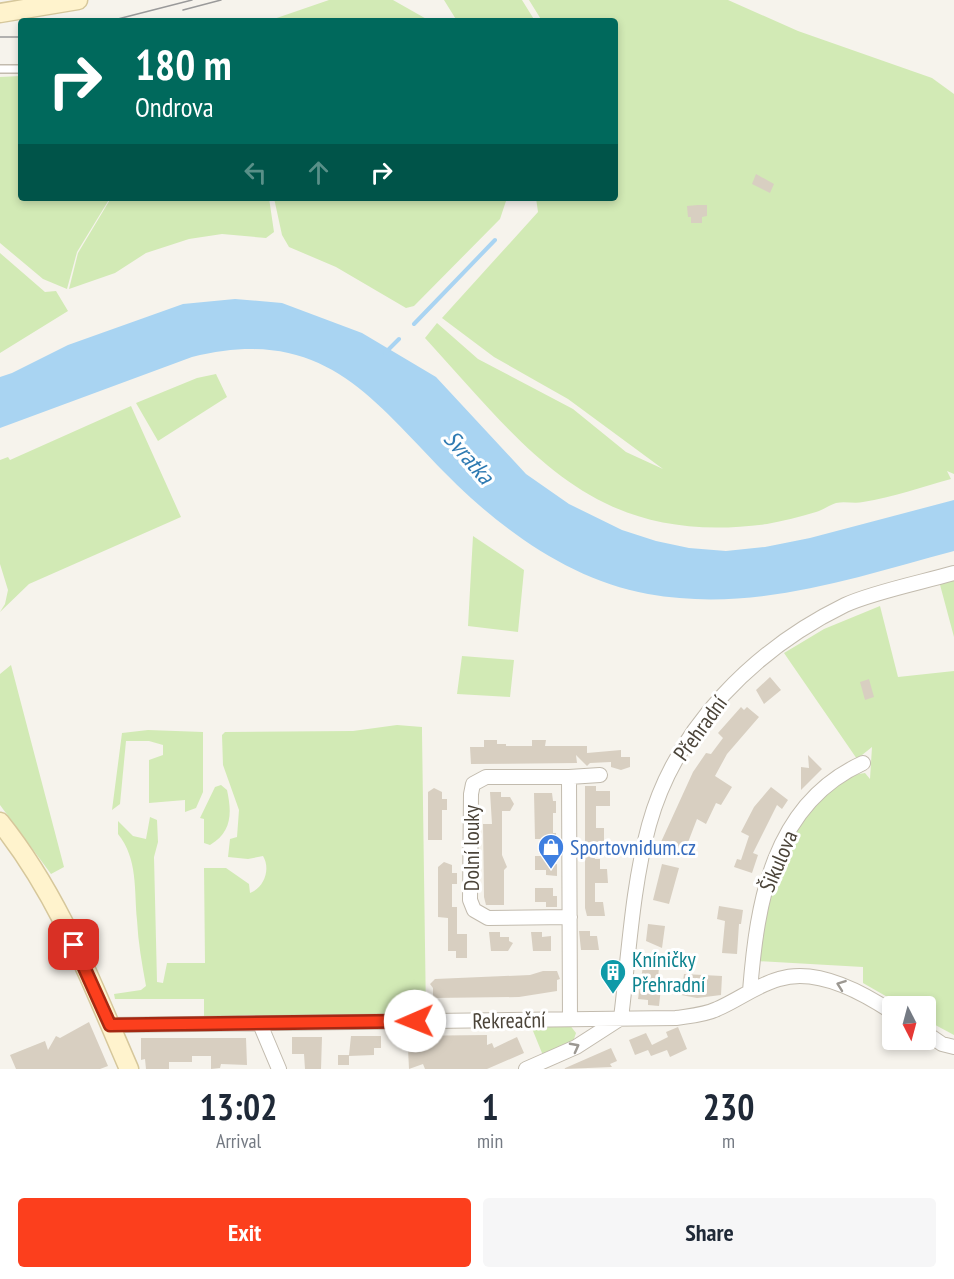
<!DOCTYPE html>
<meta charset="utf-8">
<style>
body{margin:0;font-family:"PT Sans Narrow",sans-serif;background:#f6f6f7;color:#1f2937;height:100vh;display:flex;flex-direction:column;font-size:22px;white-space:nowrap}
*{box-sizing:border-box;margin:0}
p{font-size:20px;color:#747a83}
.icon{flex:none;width:33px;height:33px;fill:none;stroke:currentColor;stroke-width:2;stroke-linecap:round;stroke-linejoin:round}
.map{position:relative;height:1069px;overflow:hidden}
.details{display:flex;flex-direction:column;background:#fff;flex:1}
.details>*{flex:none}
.hud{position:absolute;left:18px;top:18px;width:600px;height:183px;border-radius:6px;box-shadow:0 3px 9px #0003;background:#00695c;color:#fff;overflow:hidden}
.needle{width:39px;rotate:174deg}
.tools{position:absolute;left:882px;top:996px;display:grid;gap:12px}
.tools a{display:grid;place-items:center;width:54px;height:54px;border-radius:6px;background:#fff;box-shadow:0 3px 9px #0003;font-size:30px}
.pin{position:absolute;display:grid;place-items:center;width:51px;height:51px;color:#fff;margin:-26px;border-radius:12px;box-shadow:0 3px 9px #0006}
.me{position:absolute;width:66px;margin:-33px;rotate:269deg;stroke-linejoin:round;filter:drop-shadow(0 0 4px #0008)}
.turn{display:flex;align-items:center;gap:21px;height:126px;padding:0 18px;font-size:27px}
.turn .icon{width:78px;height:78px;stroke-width:2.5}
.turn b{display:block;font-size:42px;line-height:51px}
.lanes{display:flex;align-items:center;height:57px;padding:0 18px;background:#0003;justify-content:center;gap:30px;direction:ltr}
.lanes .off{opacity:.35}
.eta{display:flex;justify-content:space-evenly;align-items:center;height:102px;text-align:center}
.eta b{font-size:36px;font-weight:800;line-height:42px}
.cta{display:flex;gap:12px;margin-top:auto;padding:12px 18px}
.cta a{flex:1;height:69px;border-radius:6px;background:#fc3f1d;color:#fff;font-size:24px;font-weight:800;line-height:69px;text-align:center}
.cta a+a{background:#f6f6f7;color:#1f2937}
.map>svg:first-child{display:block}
</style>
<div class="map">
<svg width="954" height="1069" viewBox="0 0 954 1069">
<rect width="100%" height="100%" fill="#f6f3ec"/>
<path fill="#d2eab5" d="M329,0H393L430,21L370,18L343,21H268Z
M444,0H522L535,21H457Z
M529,0H728L798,31L932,78L954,94V474L947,471L951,479C922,487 893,497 863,502C855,504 845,501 836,503C829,505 823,510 816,512C800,517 783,521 767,524C594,547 530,453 425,338L437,323L478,359L573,409L626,452L663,469L568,399L494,357L442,318L538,212L536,198H615V21H542Z
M21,76V198H110L77,252L67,289L43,279L0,243V77Z
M111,198H269L274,232L266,238L222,234L189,239L146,253L115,273L69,289L78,253Z
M274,198H507L500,219L414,306L406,308L336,267L289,247L282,235Z
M0,253L45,292L56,291L68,311L0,353Z
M216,374L227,397L158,441L136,403L197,378Z
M131,406L181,517L29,584L0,612L5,604L8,590L0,564V460L8,457L10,460Z
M473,536L524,570L518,632L468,626Z
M954,577V637L939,581Z
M880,606L898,677L954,671V1035L926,1020V1006H903L863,983V967L757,961L767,886L802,817L805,818C821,801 840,775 865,773L870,779L872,747L857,759L784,653L824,629Z
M462,656L514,660L510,697L457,694Z
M11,665L64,867L51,874L0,805V674Z
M397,725L422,727V733L426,1015H245L239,1016V1020H230V1016H204V999H115L114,994L141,990L146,986C142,964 138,942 137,920C134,889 138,859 118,834V821L133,836L146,839L150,817L157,820L158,842L154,857L157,982L163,983L167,963H205L204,868H226L249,884L250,893C264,888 271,869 263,856L248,859L228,857L230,839L237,837L239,810L223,765L222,735L225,732L353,731Z
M148,730L203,732V792L196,808L185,812V800L149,803V760L163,755V745L149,741H126L120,804L112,810L122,733Z
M221,785L227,790C232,813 232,832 210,845L204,843V819L200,818L215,787Z
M569,1024L576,1033L573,1042L545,1055L542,1053L531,1026Z"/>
<path fill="#a9d4f2" d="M235,299L282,303L362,333L436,377L526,474L569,504L622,530L656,541L689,548L726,551L765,547L810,538L954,500V551C852,578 755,613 648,594C581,582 521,543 471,498C380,415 337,321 192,357L0,428V377L12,373L68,345L183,304Z"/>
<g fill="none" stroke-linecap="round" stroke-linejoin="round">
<path stroke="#a9d4f2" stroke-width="4" d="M414,324L495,240
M385,353L399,339"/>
</g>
<path fill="#d8cfc1" d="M756,174L774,184L770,193L752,184Z
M698,205H707V216L702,217V223H691V217H688L687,206Z
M770,677L781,690L764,704L756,690Z
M869,679L874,697L865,700L860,682Z
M741,707L744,710L747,707L759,717L727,754L715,776L732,787L721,805L716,803L706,824L697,819L685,850L661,842L693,772L706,753L711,754L723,738L718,733Z
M484,740H497V744H506V746H532V740H546L545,746H587V753L621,750V757H630V767L621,770L611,767V762L590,763L587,766L576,755L577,763L471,764L470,747H484Z
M808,755L822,769L801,790V767L809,768Z
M585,786H596V791H610V806H596V828H604V842H589L595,859H600V869H607L608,883H595V902H603L605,916H587L585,908Z
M771,787L788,800L782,809L777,805L753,853L758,855L752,873L734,867L737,859L741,860L749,836L741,832L754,807Z
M434,788L442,792V799H447V810H442V840H428V792Z
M490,792H501V797H510L514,804L510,811H502V855L507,867L504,870V905H486L484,897L483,824H492Z
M534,793H552L553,801H556V813H553V833H556V844H545V839H535Z
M535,856H553V864H557V876L546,875V870H535Z
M444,862L452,865V873H457V884H452V907H457V934H467V958H456V951H448V918L438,917V867Z
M662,864L679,868L669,904L653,900Z
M535,888H553V896H557V907H546V902H535Z
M719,906L743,910L741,924H739L737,954L722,953L725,921L717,919Z
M648,924L665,926L662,948L646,941Z
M579,931H590V936H597L599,950H581Z
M489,932H500V937H509V941L513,943L508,951H491Z
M531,932H542V937L551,936V951H533Z
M643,966L659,968L657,987L661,988L659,1006L648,1005V1000L638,999Z
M543,971H557L560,979L557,980V991L519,997L433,998V988L430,984L435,979L530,975Z
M684,974L722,976L721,995L697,998L681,995Z
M89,1022L108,1066L100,1069H16L10,1055L45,1041L48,1050L56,1036L60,1038Z
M678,1027L687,1049L670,1057L667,1050L651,1056L648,1050L635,1055L629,1040L646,1033L652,1045L668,1037L666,1032Z
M487,1035V1045L492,1043L494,1048L517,1037L524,1053L487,1069H425L423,1064L409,1069L408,1049H401V1036Z
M351,1036H381V1048H374V1055L349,1056V1065H338V1055H349Z
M292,1037H322L321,1069H305L304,1054H292Z
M141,1038H246L247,1065L221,1064L220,1068L211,1069V1056H192V1062H169V1069H146L145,1059L141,1060Z
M611,1048L617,1061L610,1064L612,1067L563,1069Z"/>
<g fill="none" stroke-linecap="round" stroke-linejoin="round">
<g stroke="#c2bbae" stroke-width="10">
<path id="lane" d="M0,69H21"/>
</g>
<g stroke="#c2bbae" stroke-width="16">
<path id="street" d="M569,777L600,775
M570,917L488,918L474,910L470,900L471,794L473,784L486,777H569L570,1019
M750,991C757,903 772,804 863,763
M621,1018C629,954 632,888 649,825C676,727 755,649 845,605C873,592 923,582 954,573
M260,1024L279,1069
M109,1025L676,1018C689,1016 705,1015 717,1009C738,1000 757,985 779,979C817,967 862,992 892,1012
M926,1033L942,1044L954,1047
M526,1069L576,1047L621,1018"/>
</g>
<g stroke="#d6c79b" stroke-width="21">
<path id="secondary" d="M0,13L78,0
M0,822C60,897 91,982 129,1069"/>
</g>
<use href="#lane" stroke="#fff" stroke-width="7"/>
<use href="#street" stroke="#fff" stroke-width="14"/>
<use href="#secondary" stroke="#fff3cd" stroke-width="18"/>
<path stroke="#9a9a9a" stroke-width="1.5" d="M183,10L221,0
M110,21L192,0
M0,37H21"/>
</g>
<defs><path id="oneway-chevron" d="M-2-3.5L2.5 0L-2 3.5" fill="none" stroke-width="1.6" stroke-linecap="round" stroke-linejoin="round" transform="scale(1.5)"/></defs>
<g stroke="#9c9892">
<use href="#oneway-chevron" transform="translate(841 985) rotate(-160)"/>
<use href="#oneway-chevron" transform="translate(575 1047) rotate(-28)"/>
</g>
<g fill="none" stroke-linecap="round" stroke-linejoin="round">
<g stroke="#a42913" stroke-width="15">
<path id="route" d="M74,945L110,1025L415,1021"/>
</g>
<use href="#route" stroke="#fc3f1d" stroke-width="10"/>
</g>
<defs>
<g id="shop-pin" transform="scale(1.35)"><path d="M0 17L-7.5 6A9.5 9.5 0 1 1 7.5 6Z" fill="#3f7fe0" stroke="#fff"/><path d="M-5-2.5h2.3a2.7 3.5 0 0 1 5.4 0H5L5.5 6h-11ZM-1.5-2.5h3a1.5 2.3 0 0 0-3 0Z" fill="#fff"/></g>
<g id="building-pin" transform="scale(1.35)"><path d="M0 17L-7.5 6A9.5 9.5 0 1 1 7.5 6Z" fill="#0f9aa8" stroke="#fff"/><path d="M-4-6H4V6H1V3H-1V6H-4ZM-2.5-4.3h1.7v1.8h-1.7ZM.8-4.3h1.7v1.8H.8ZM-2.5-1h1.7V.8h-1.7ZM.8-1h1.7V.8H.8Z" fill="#fff"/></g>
</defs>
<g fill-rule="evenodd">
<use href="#shop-pin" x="551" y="847"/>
<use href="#building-pin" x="613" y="972"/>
</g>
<g text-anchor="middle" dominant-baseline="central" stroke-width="6" stroke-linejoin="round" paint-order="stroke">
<g font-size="22" fill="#4b4439" stroke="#fff">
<text transform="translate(700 728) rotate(-54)">Přehradní</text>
<text transform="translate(471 848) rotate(-90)">Dolní louky</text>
<text transform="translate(778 861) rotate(-67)">Šikulova</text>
<text transform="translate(509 1020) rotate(-1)">Rekreační</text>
</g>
<g font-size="22" fill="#366cbe" stroke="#fff" text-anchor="start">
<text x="570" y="847">Sportovnidum.cz</text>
</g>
<g font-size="22" fill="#0d838f" stroke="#fff" text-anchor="start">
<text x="632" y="959">Kníničky<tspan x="632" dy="25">Přehradní</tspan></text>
</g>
<g font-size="24" font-style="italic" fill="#2e7ab2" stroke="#fff">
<text transform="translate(469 457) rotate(49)">Svratka</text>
</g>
</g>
</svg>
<div class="tools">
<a><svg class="needle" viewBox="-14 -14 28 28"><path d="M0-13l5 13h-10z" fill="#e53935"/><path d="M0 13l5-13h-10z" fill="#747a83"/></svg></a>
</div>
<div class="pin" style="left:74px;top:945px;background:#d93025"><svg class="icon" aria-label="arrive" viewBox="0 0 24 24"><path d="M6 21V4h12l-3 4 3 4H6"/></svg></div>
<svg class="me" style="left:415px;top:1021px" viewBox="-20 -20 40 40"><circle r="19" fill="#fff"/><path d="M0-13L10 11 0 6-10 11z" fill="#fc3f1d"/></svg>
<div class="hud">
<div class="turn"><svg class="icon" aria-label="right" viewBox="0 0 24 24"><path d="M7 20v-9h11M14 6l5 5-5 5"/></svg><div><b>180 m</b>Ondrova</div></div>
<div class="lanes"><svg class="icon off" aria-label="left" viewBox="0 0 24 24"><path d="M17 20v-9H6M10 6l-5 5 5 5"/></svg><svg class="icon off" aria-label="ahead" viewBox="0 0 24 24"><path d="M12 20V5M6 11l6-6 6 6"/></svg><svg class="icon" aria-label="right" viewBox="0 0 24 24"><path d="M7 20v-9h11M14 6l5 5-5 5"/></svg></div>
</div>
</div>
<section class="details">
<div class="eta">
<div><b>13:02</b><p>Arrival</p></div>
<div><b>1</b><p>min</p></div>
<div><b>230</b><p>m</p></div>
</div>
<div class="cta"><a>Exit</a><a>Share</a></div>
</section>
